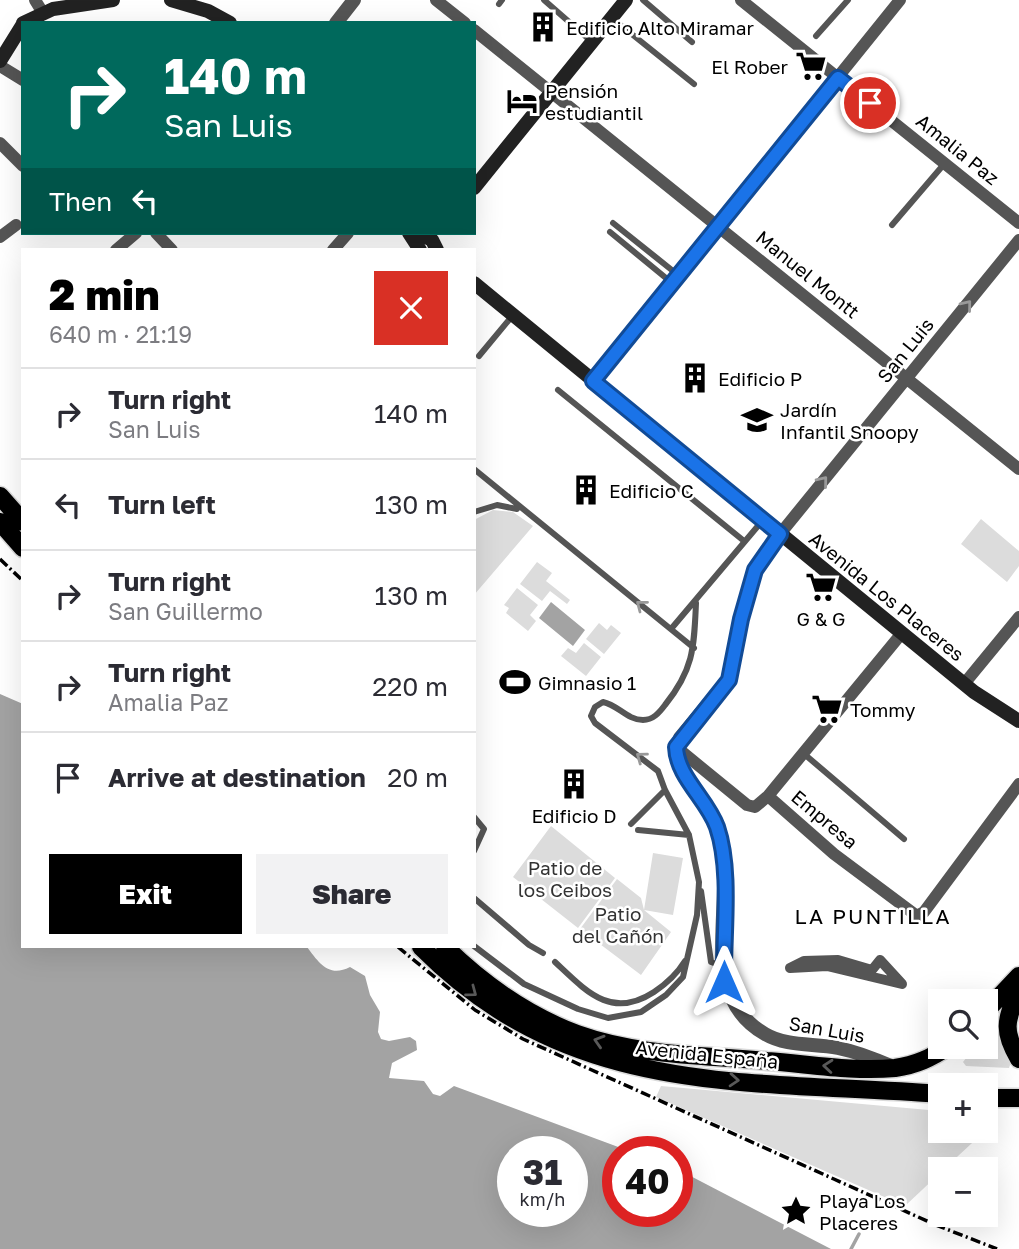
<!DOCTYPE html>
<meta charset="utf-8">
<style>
body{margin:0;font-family:"Golos Text",sans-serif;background:#f2f2f3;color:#2b2b33;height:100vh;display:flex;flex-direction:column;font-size:26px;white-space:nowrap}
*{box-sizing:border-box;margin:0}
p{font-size:23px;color:#7c7c81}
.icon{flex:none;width:38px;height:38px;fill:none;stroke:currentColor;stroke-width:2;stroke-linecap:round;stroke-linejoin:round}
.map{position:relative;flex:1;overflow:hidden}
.sheet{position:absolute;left:21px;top:248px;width:455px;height:700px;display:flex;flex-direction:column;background:#fff;border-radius:0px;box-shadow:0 7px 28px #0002}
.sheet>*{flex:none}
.top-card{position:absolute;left:21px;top:21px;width:455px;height:214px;border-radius:0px;box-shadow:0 7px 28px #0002;background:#00695c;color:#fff;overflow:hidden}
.controls{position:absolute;left:928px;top:989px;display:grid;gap:14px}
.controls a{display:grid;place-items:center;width:70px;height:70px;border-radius:0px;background:#fff;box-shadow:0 7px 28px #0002;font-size:35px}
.speed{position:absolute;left:497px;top:1136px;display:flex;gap:14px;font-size:35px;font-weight:700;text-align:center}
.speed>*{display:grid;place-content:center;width:91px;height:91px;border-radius:50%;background:#fff;box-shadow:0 7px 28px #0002;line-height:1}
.speed small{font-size:18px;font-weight:400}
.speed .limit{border:10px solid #d22;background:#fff;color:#111}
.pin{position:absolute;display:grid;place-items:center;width:60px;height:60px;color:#fff;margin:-30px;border:4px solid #fff;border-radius:50%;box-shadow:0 2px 7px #0007}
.me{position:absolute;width:77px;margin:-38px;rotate:0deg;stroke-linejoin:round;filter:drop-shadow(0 0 5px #0008)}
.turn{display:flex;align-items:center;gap:24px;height:147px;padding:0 28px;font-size:32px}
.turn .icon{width:91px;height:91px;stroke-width:2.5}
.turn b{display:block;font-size:49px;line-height:60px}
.then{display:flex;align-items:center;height:66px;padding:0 28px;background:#0003;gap:14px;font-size:26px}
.round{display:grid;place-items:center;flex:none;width:74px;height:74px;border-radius:0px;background:#f2f2f3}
.headline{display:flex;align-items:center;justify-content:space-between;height:119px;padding:0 28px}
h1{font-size:42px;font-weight:800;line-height:52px;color:#000}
.primary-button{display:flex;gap:14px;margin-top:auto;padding:14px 28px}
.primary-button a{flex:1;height:80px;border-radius:0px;background:#000;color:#fff;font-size:28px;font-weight:800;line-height:80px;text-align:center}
.primary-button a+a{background:#f2f2f3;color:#2b2b33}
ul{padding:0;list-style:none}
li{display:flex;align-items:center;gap:21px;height:91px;padding:0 28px;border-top:2px solid #e1e1e2}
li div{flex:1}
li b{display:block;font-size:26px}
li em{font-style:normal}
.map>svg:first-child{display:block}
</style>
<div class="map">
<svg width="1019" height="1249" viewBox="0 0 1019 1249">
<rect width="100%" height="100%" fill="#fff"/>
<path fill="#dcdcdc" d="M493,510L513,512L533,526L474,595V520Z
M981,519L1019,551V566L1007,582L961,544Z
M537,562L552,573L546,581L570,600L567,604L550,591L542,601L520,584Z
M517,588L538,605L530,615L536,621L528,631L506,613L509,608L504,605Z
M599,623L607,630L611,625L621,633L604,654L586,639Z
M584,643L601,657L586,676L561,656L568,648L576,653Z
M551,826L615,878L578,928L513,877Z
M653,853L683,858L673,915L644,910L671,932L641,975L580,929L617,879L641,898L644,910Z
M991,1028H996L1011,1062L1009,1068L966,1066L963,1062L975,1047L985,1046V1035Z
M661,1086L940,1111V1130L985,1131L944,1169H940V1173L905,1206L656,1097Z"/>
<path fill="#a3a3a3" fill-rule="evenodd" d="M551,602L585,630L573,646L539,618Z
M0,694L23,704V947H307C319,963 329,978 350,967L365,976L370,995L380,1012L378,1032L381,1039L389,1041L410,1037L416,1041L417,1050L392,1063L389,1078L424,1081L433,1094L440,1096L454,1086L629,1151L618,1152V1211H677V1169L831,1249H0ZM513,1152H572V1211H513Z"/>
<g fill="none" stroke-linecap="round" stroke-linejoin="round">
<path stroke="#a3a3a3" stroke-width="3.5" d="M851,1249L859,1234"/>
<g stroke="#dbdbdb" stroke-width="21">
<path id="primary" d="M0,496L23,522
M0,522L23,548
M421,947C572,1099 743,1079 940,1094
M445,947C484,985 526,1015 577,1034C638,1056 704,1055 767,1061C809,1064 853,1072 895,1068C916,1065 931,1058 949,1046
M1019,988C1007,1019 1001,1029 1019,1059
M985,1012L1019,976
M985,1098H1019"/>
</g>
<path stroke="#555" stroke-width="6" d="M544,0L592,42
M643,0L692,42
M499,4L502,0
M613,19L694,84
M816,36L848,0
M613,223L678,275
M892,225L945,163
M610,232L672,283
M479,356L513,315
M558,390L744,541
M474,469L694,648
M474,512L497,505L517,509
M671,629L763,520
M803,753L904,839
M474,817L484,829L474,851
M631,824L665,790
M638,830L689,835
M701,891L711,962L722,966
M474,898L529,945L543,953
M474,946L524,984L578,1009L608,1018L641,1012L666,995L683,977L697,915L699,882L689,835L665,790L658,771L595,723L591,716L595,707L603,702C618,705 627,720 643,720C653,720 659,713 665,705C694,669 694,647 696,603
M555,962C586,991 611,1020 654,992C666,984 677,974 685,961"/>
<path stroke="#555" stroke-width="10" d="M838,960L872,970L880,960L902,984L827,966L790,968L804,961Z"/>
<path stroke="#555" stroke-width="12" d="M35,0L43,13
M436,0L465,23
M741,0L1019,223
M474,30L1019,469
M0,66L23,80
M0,143L23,166
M156,233L172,250
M0,237L16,225
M116,250L136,233
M333,250L348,233
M593,381L900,0
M780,534L1019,240
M964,684L1019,617
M676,747L747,805L755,807L768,796L902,633
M768,796L834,854L917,916L924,912L1019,784"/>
<path stroke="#555" stroke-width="14" d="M336,23L354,0
M780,534L755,570L741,619L729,679L680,738L676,747V757C687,782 708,801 717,826C741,893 691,992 765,1034C787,1047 814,1043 838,1048C858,1052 875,1059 893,1067"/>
<path stroke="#222" stroke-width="14" d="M171,0L208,11L230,23
M23,23L53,9L113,0
M0,61L23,24
M474,188L626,0
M409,233L420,250
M417,233L432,240L437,250
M474,283L974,692L1019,721"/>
<use href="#primary" stroke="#000" stroke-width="18"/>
<path stroke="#000" stroke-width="3.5" stroke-dasharray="10 3.5 2 3.5" stroke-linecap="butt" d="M0,559L23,581
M398,947L475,1010L523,1039L936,1225L997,1249"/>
</g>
<defs><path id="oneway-chevron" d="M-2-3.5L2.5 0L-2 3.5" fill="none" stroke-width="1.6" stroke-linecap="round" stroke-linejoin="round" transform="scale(1.75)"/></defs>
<g stroke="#999">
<use href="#oneway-chevron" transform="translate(967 305) rotate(-51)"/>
<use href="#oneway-chevron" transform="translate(823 481) rotate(-51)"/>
<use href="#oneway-chevron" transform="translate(641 605) rotate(-142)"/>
<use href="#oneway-chevron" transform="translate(641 757) rotate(-144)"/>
</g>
<g stroke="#595959">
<use href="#oneway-chevron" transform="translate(472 992) rotate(37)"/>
<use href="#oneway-chevron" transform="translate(599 1041) rotate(-163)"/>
<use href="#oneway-chevron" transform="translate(828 1066) rotate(-175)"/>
<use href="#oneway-chevron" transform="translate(734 1080) rotate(4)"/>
</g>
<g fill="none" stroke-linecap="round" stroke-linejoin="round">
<g stroke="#114b97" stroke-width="18">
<path id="route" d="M724,982C723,935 732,871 717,827C707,799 677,777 676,747L729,680L741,619L755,570L780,534L593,381L838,78L870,103"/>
</g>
<use href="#route" stroke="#1a73e8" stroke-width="12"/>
</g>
<defs>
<g id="building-bare" transform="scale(2.415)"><path d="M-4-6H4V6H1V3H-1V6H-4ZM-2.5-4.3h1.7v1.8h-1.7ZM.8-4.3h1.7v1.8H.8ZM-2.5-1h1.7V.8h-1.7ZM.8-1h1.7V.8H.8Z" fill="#000" stroke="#fff" stroke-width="2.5" paint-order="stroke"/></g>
<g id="supermarket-bare" transform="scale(2.415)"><path d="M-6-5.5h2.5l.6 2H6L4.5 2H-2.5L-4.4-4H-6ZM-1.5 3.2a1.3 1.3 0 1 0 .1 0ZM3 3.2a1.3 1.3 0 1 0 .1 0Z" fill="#000" stroke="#fff" stroke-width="2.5" paint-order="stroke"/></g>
<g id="hotel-bare" transform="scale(2.415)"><path d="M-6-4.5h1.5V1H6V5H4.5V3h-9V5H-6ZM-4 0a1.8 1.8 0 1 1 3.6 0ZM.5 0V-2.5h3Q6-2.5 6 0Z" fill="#000" stroke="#fff" stroke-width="2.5" paint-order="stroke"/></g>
<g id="school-bare" transform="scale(2.415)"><path d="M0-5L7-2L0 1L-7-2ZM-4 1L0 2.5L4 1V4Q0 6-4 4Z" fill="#000" stroke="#fff" stroke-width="2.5" paint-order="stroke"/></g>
<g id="stadium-bare" transform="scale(2.415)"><path d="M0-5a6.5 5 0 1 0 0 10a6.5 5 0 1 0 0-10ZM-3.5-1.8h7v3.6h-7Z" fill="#000" stroke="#fff" stroke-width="2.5" paint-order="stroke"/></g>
<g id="sight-bare" transform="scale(2.415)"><path d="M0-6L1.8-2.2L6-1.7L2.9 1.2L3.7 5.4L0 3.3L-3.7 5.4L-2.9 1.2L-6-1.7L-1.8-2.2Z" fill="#000" stroke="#fff" stroke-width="2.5" paint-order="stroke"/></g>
</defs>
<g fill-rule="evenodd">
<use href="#building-bare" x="543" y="27"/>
<use href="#supermarket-bare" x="811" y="66"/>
<use href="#hotel-bare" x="522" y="101"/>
<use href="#building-bare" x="695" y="378"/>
<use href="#school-bare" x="757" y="420"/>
<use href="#building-bare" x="586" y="490"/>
<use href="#supermarket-bare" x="821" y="587"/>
<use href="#stadium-bare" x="515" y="682"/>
<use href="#supermarket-bare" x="827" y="709"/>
<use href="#building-bare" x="574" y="784"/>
<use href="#sight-bare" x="796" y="1211"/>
</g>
<g text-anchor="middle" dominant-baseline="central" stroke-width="5" stroke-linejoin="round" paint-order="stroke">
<g font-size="19" fill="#000" stroke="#fff" text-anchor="start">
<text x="566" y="27">Edificio Alto Miramar</text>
<text x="788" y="66" text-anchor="end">El Rober</text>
<text x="545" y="90">Pensión<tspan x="545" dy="22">estudiantil</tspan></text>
<text x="718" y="378">Edificio P</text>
<text x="780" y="409">Jardín<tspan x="780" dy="22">Infantil Snoopy</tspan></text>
<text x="609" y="490">Edificio C</text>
<text x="821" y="618" text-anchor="middle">G &amp; G</text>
<text x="538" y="682">Gimnasio 1</text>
<text x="850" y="709">Tommy</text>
<text x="574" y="815" text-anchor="middle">Edificio D</text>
<text x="819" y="1200">Playa Los<tspan x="819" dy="22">Placeres</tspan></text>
</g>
<g font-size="19" fill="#000" stroke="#fff">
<text transform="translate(958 149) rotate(39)">Amalia Paz</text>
<text transform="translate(808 274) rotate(39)">Manuel Montt</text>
<text transform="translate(905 350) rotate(-51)">San Luis</text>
<text transform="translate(887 596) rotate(39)">Avenida Los Placeres</text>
<text transform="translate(825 819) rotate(40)">Empresa</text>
<text transform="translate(827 1029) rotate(10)">San Luis</text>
<text transform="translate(707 1054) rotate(6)">Avenida España</text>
</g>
<g font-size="19" fill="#333" stroke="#fff">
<text x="565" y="867">Patio de<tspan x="565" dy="22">los Ceibos</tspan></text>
<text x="618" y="913">Patio<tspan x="618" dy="22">del Cañón</tspan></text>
</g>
<g font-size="21" letter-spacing="2" fill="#000" stroke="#fff">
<text x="873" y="916">LA PUNTILLA</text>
</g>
</g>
</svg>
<div class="controls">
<a><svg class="icon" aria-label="search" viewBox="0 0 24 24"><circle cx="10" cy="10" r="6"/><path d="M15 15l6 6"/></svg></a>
<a>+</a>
<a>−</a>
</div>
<div class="speed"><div>31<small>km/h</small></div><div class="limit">40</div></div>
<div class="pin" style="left:870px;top:103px;background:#d93025"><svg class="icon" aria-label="arrive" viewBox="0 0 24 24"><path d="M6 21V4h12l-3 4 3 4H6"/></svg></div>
<svg class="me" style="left:724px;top:982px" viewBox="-20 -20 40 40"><path d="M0-17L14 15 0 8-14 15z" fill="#1a73e8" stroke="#fff" stroke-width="4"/></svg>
<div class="top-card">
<div class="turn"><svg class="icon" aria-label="right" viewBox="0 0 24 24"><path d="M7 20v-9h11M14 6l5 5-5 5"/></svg><div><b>140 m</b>San Luis</div></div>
<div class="then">Then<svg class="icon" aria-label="left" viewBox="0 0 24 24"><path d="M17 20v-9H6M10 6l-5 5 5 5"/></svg></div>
</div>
<section class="sheet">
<div class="headline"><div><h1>2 min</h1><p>640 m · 21:19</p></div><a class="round" style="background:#d93025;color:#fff"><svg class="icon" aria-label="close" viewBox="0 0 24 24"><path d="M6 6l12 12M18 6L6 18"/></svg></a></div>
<ul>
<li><svg class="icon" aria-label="right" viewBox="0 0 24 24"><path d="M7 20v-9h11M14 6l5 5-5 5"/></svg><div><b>Turn right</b><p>San Luis</p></div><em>140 m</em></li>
<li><svg class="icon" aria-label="left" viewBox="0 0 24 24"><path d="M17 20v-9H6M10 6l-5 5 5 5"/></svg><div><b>Turn left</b></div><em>130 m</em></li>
<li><svg class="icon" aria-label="right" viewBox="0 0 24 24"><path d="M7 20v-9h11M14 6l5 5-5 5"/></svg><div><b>Turn right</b><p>San Guillermo</p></div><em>130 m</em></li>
<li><svg class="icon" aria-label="right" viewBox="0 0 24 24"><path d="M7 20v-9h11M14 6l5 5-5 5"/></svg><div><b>Turn right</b><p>Amalia Paz</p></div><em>220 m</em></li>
<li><svg class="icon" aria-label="arrive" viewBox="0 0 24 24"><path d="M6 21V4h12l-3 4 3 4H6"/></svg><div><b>Arrive at destination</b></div><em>20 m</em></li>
</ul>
<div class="primary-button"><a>Exit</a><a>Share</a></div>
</section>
</div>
